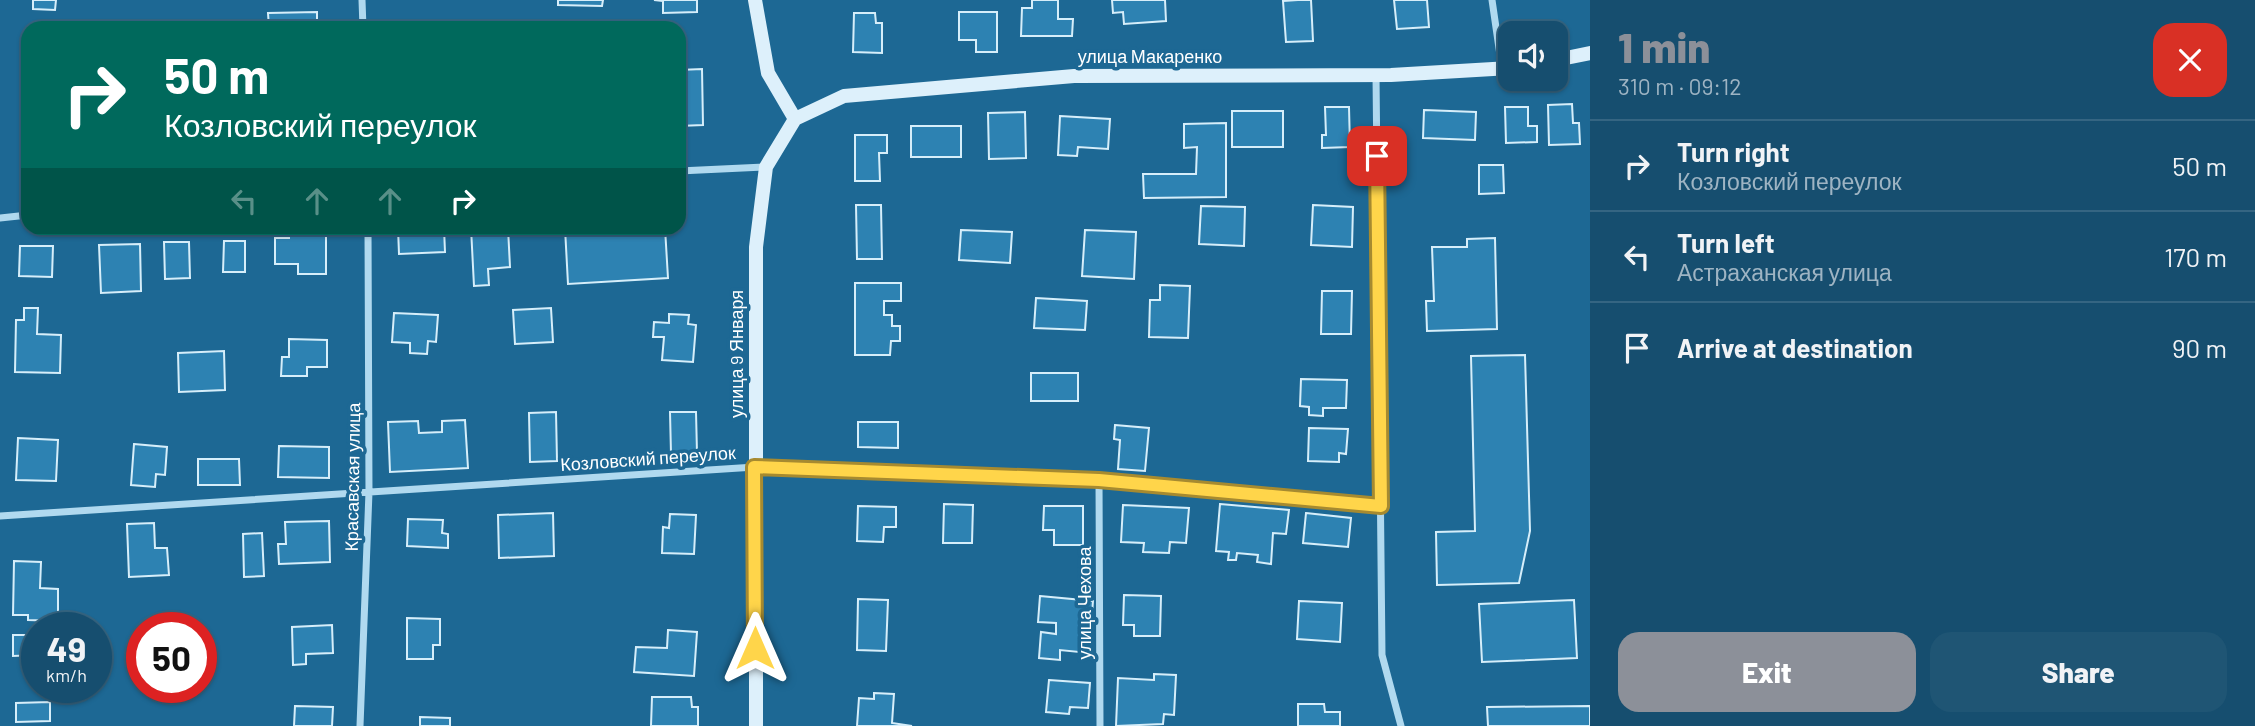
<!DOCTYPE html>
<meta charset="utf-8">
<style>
body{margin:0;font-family:Barlow,sans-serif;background:#1f5574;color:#f1f3f6;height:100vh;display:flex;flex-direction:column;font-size:26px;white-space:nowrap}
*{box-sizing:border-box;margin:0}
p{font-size:23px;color:#9eb4c3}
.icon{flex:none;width:38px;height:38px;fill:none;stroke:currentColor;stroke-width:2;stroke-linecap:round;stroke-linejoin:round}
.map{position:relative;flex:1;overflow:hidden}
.details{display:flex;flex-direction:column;background:#164e6f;width:665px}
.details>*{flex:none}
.hud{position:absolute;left:21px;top:21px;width:665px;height:214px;border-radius:21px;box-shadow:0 2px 5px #0004,0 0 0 2px #356582;background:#00695c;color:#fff;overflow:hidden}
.buttons{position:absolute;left:1498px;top:21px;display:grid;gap:14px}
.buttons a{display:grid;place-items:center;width:70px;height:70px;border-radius:14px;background:#164e6f;box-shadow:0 2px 5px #0004,0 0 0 2px #356582;font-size:35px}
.speed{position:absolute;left:21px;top:612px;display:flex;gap:14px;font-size:35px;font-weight:700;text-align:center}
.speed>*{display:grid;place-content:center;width:91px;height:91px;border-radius:50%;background:#164e6f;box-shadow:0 2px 5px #0004,0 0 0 2px #356582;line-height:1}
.speed small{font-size:18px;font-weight:400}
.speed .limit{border:10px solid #d22;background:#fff;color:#111}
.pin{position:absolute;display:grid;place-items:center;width:60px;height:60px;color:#fff;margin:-30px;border-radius:14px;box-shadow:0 4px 10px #0006}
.me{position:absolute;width:77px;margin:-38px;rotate:0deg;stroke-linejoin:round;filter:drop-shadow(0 0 5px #0008)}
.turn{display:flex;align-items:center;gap:24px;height:147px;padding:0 28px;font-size:32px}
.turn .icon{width:91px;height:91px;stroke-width:2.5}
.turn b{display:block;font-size:49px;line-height:60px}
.lanes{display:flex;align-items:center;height:66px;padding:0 28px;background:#0003;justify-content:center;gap:35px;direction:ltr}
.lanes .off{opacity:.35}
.round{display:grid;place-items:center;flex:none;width:74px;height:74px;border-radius:21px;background:#1f5574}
.summary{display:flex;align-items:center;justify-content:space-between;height:119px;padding:0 28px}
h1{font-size:42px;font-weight:800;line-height:52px;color:#8c9099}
.cta{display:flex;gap:14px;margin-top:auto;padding:14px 28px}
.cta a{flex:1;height:80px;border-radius:21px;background:#8c9099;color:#fff;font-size:28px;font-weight:800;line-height:80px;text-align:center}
.cta a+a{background:#1f5574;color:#f1f3f6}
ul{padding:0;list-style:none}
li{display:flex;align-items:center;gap:21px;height:91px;padding:0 28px;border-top:2px solid #356582}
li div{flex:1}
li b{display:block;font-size:26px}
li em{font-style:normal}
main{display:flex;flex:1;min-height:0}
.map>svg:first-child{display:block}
</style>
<main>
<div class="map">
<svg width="1590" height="726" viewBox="0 0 1590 726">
<rect width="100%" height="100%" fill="#1d6894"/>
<path fill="#2d82b2" stroke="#d6eefa" stroke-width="2" d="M33,0H56L55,10L33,9Z
M558,0H603L602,6L558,5Z
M654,0H697V12L663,13V1Z
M1032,0H1058V19H1073L1072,36H1021L1022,8H1032Z
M1112,0H1165L1166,21L1124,24L1123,12L1113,13Z
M1298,0H1311L1313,41L1286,42L1283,1Z
M1394,0H1427L1429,27L1397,29Z
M317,12V28H269L268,13Z
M959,12H997V52H976V40H959Z
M854,13H875L876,23H882V53L853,52Z
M655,20L656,28H610L609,23Z
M24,33H28V62H23Z
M702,69L703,125L679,126V70Z
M1572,104L1573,123H1579L1580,144L1549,145L1548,105Z
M1325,107H1349L1350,147L1322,148V135H1326Z
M1505,107H1528V126H1537V142L1506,143Z
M1424,110L1476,112L1475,140L1423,138Z
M1232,111H1283V147H1232Z
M1025,112L1026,158L989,159L988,113Z
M1060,116L1110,119L1108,149L1078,147L1077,156L1058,155Z
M23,121H28V159H22Z
M1226,123V197L1144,198L1143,174H1196L1197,147L1184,148V124Z
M911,126H961V157H911Z
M855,135H887V153H879L880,181H855Z
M1479,165H1503L1504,193L1479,194Z
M856,205H881L882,259H857Z
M1313,205L1353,207L1352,247L1311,245Z
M1201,206L1245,207L1244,246L1199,244Z
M289,228H326V274H298V264H275V238H289Z
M398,228H444L445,252L399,254Z
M471,228H508L510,267L488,269L489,285L474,286Z
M565,228H665L668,278L568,284Z
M961,230L1012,232L1010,263L959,260Z
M1085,230L1136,232L1134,279L1082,276Z
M1495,238L1497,329L1427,331L1426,301H1434L1432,247H1467V239Z
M224,241H245V272H223Z
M164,242H189L190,278L165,279Z
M140,244L141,291L101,293L99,245Z
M20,246H53L52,277L19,276Z
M855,283H901V301H884V315H892V326H900V341H891L890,355H855Z
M1160,285L1190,286L1188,338L1149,337L1150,300H1160Z
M1322,291H1352L1351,334H1321Z
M1036,298L1087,301L1085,330L1034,328Z
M24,308H38L37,334L61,335L60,373L15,372L16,320H24Z
M551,308L553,342L515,344L513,310Z
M394,313L438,315L436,342L428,341L427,354L410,353V343L392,342Z
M669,314L689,315L688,324L696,325L693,362L662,360L664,337H653L654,322L669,323Z
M289,339L327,340V367H307V376H281L282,357H289Z
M224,351L225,390L179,392L178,353Z
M1525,355L1530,531L1519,583L1437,585L1436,532L1475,531L1471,356Z
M1031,373H1078V401H1031Z
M1301,379L1347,380L1346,408H1323V416L1309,415V407L1300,406Z
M556,412L557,461L530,462L529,413Z
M670,412H696L697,453L671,454Z
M465,420L468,468L390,472L388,422L418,421L419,433L442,432V421Z
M858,422H898V448L858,447Z
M1115,425L1149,428L1145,471L1118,469L1120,440L1114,439Z
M1309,428L1348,429L1346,454L1339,453V462L1308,461Z
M18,438L58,440L56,481L16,480Z
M134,444L167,447L165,475L156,474L155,487L131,485Z
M279,446L329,447V478L278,477Z
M198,459H239L240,485H198Z
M944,504L973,505L972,543H943Z
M1220,504L1289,510L1286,534L1273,533L1271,564L1257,562L1258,555L1237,553L1236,560H1228L1229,552L1216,551Z
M1123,505L1189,508L1186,543L1170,542L1169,553L1143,552L1144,543L1121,542Z
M858,506L896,507V527H884L883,542L857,541Z
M1044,506H1083V545H1054V530H1043Z
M553,513L554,556L499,558L498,515Z
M1306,513L1351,518L1348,547L1303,543Z
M670,514L696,515L694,554L662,553L663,527L669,528Z
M408,519L443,520L442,533L448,534V548L407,546Z
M329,521L330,562L279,564L278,544H286L285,522Z
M154,523L155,548H167L169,575L129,577L127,524Z
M262,533L264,576L244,577L243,534Z
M14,561L41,562L40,588L58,589V621L28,620V615H13Z
M1124,595L1161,596L1160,636H1134V625H1123Z
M1040,596L1093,601L1089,653L1060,650V660L1039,658L1041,632L1056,634V623L1038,622Z
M858,599L888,600L886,651L857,650Z
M1574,600L1577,658L1482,662L1479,604Z
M1299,601L1342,603L1340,642L1297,639Z
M407,618L440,619V645H433V659H407Z
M332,625L333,653L306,654V664L293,665L292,627Z
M668,630L697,632L694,676L634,672L636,647L667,648Z
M13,635H37V655L13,656Z
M1154,674L1176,675L1174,715L1164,714L1163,724L1116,726L1118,678L1154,680Z
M1049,680L1090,683L1088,708L1070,707L1069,714L1046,712Z
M874,693L894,694L892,723L912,726H857L859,698L874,699Z
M652,697H691L692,707H698V726H651Z
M50,702V721L16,722V703Z
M1298,704H1324L1325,712H1340V726H1298Z
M295,706L333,707L332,726H294Z
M1590,706V726H1488L1487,707Z
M420,717L450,718V726H420Z"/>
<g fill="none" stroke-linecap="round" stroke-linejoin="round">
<path stroke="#b0d9ef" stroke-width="7" d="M362,0L363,28
M1492,0L1502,69
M1376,75L1382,655L1401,726
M679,171L765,167
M0,218L28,215
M1099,479L1100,726
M0,516L755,467L1099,479L1381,506
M360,726L369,492L368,228"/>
<path stroke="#ddf0fb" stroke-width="14" d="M755,0L768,73L795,119
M1556,60L1590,53
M795,119L844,96L1074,76L1391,75L1510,68
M756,726V247L766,167L795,119"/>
</g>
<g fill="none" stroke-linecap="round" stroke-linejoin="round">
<g stroke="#a68a30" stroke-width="18">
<path id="route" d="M755,648L754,467L1099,480L1381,506L1377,156"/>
</g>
<use href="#route" stroke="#ffd54a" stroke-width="12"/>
</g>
<g text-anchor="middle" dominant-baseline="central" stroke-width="7" stroke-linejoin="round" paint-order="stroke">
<g font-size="18" fill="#fff" stroke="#1d6894">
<text x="1150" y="56">улица Макаренко</text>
<text transform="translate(736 354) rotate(-90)">улица 9 Января</text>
<text transform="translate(648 458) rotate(-4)">Козловский переулок</text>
<text transform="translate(352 477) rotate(-89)">Красавская улица</text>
<text transform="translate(1084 603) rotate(-90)">улица Чехова</text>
</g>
</g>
</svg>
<div class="buttons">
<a><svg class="icon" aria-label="sound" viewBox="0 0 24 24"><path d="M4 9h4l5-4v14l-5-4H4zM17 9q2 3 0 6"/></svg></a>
</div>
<div class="speed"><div>49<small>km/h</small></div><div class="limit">50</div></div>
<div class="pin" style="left:1377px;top:156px;background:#d93025"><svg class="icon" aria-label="arrive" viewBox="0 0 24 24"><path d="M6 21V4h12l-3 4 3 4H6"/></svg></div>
<svg class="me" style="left:755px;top:648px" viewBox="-20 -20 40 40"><path d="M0-17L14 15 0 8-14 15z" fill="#ffd54a" stroke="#fff" stroke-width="4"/></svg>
<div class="hud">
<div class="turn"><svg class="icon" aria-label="right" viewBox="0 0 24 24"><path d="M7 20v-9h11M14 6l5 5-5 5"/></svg><div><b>50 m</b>Козловский переулок</div></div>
<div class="lanes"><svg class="icon off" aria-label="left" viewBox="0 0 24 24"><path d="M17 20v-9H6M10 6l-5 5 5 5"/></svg><svg class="icon off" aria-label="ahead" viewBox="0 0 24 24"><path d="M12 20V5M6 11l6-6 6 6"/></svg><svg class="icon off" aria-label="ahead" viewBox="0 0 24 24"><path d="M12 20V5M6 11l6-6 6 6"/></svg><svg class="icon" aria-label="right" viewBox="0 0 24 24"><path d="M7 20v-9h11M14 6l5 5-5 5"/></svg></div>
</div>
</div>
<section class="details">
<div class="summary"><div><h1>1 min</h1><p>310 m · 09:12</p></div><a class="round" style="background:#d93025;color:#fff"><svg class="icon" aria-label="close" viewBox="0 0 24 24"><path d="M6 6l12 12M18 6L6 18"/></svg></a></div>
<ul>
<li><svg class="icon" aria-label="right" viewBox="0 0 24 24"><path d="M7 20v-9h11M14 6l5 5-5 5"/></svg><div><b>Turn right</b><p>Козловский переулок</p></div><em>50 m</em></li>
<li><svg class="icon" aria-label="left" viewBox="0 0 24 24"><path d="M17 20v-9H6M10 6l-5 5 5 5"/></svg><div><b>Turn left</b><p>Астраханская улица</p></div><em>170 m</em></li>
<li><svg class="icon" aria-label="arrive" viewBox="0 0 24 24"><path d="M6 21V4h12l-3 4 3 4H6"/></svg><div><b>Arrive at destination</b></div><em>90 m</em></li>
</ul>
<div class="cta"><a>Exit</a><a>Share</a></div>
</section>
</main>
